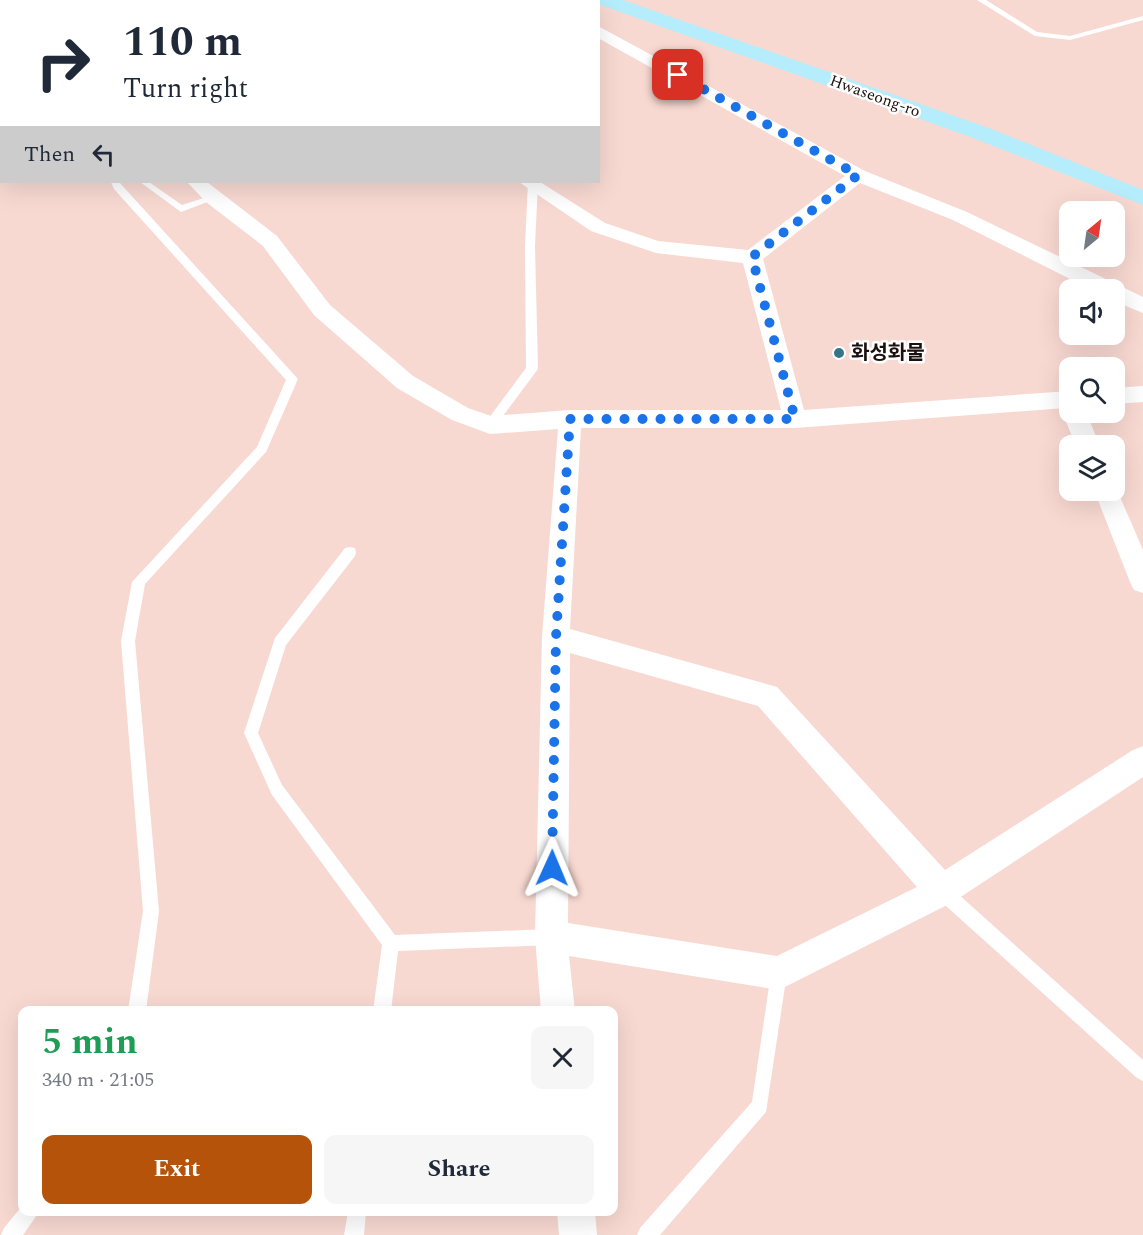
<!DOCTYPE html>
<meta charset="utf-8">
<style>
body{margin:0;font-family:Spectral,"Noto Sans KR",serif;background:#f6f6f7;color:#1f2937;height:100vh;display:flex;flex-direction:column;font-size:22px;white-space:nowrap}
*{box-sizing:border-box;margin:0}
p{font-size:20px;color:#747a83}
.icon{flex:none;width:33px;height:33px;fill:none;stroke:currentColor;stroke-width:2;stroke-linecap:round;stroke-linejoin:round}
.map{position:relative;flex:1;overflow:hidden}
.sheet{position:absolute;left:18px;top:1006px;width:600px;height:210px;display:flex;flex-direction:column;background:#fff;border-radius:12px;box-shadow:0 6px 24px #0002}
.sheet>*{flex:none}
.banner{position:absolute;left:0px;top:0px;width:600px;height:183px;box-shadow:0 6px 24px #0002;background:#fff;color:#1f2937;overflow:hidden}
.needle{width:39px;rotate:29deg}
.controls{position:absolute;left:1059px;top:201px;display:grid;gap:12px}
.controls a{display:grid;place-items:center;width:66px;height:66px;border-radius:12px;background:#fff;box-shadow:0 6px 24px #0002;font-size:30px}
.pin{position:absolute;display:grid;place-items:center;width:51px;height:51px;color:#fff;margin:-26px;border-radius:12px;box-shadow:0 3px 9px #0006}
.me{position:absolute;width:66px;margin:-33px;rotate:1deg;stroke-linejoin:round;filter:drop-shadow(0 0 4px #0008)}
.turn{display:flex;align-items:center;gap:21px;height:126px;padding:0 24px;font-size:27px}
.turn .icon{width:78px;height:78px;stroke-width:2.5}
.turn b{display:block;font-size:42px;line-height:51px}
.then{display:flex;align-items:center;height:57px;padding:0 24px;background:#0003;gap:12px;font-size:22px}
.round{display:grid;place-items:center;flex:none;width:63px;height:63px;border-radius:12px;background:#f6f6f7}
.summary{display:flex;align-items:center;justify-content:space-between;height:102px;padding:0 24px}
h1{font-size:36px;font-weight:700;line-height:45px;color:#1e9e55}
.cta{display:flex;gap:12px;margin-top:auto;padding:12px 24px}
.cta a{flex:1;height:69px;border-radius:12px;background:#b45309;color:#fff;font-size:24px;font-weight:700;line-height:69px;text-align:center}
.cta a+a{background:#f6f6f7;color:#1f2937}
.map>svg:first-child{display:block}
</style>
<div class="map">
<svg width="1143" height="1235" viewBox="0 0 1143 1235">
<rect width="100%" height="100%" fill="#f8d9d2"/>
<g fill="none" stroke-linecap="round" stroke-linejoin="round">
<path fill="#fff" fill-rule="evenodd" d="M977,0H986L1037,32L1070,36L1143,16V20L1070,40L1035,36Z
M111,182H119L298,379L266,452L145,584L135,641L159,911L146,1011H128L143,911L121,641L132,582L257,447L286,380L114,189Z
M140,182H149L182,205L213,195L218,198L181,212Z
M528,182H538L535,246L538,369L494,428H486L484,425L486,422L526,368L525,246Z
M350,547L355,548L356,552L355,556L286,645L258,733L282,785L395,935L551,929L557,931L559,937L557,943L551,945L398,951L391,1011H373L382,945L272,795L244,733L275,638L345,548Z
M942,883L948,885L1143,1060V1081L1137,1078L936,897L934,891L936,885Z
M779,965L785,967L787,973L766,1112L660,1235H637L640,1228L752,1102L771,973L773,967Z
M22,1206V1212H39L23,1235H1L4,1228Z
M348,1212H366L364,1235H344Z"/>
<path fill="#fff" fill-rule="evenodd" d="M240,0H256L257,2H241Z
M533,0H549L550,2H534Z
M0,7L2,8V18L0,17Z
M598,26L865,171L967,212L1143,297V313L1114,301V290H1092L953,220L860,183L763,259L804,410L1070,391V412H1086L1100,446H1076L1062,412L1065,408L795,428H581L570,629L777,687L945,870L1133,750L1143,746V777L953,902L779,990L569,956L575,1011H541L535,937L542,637L558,429L490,434L452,420L397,388L314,315L263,246L206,202L187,182H207L277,236L330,305L413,376L468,408L491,416L570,410H781L743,263L656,253L591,231L519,182H540L605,223L658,241L748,250L845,176L598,38ZM570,653L758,706L917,887L777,956L568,923Z
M1143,386V402L1114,404V388Z
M1114,483L1143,550V593L1134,590L1130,582L1094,490H1114Z
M557,1212H595L597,1235H559Z"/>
<path fill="#fff" fill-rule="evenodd" d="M149,0H171L148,2Z
M0,49H2L0,62Z"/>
<path fill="#b5edfc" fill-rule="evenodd" d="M595,0H623L989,128L1143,190V205L973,138L598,4Z"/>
</g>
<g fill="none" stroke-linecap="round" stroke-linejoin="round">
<path stroke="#1a73e8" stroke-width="10" stroke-dasharray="0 18" d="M552,868L556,637L570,419H795L752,257L858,175L678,75"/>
</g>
<circle fill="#347687" stroke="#fff" stroke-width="2" cx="839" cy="353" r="6"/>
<g text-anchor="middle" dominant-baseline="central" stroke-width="5" stroke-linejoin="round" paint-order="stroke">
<g font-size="16" fill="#1a100e" stroke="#fff">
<text transform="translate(875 96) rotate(20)">Hwaseong-ro</text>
</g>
<g font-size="20" font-weight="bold" fill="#1a100e" stroke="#fff" text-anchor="start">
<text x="851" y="353">화성화물</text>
</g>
</g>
</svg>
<div class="controls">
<a><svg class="needle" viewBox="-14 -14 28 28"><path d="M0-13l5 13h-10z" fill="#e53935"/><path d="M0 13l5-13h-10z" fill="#747a83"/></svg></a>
<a><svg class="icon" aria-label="sound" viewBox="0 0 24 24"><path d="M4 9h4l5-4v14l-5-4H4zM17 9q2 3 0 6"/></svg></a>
<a><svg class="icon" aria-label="search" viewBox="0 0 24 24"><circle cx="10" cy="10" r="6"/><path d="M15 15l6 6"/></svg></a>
<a><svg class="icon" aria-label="layers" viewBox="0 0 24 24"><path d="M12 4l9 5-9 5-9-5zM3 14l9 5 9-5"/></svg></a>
</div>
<div class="pin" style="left:678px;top:75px;background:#d93025"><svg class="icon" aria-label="arrive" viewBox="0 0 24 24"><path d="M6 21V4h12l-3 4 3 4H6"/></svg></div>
<svg class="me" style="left:552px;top:868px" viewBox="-20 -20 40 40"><path d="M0-17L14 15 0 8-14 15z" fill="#1a73e8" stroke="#fff" stroke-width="4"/></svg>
<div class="banner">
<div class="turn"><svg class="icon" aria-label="right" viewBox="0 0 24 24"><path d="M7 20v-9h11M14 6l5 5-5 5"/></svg><div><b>110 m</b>Turn right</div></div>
<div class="then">Then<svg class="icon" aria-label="left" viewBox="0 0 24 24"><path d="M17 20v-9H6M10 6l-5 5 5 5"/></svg></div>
</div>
<section class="sheet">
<div class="summary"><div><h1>5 min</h1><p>340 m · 21:05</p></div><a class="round"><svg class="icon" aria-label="close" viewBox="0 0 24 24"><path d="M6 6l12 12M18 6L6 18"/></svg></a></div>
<div class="cta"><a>Exit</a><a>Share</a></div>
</section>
</div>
